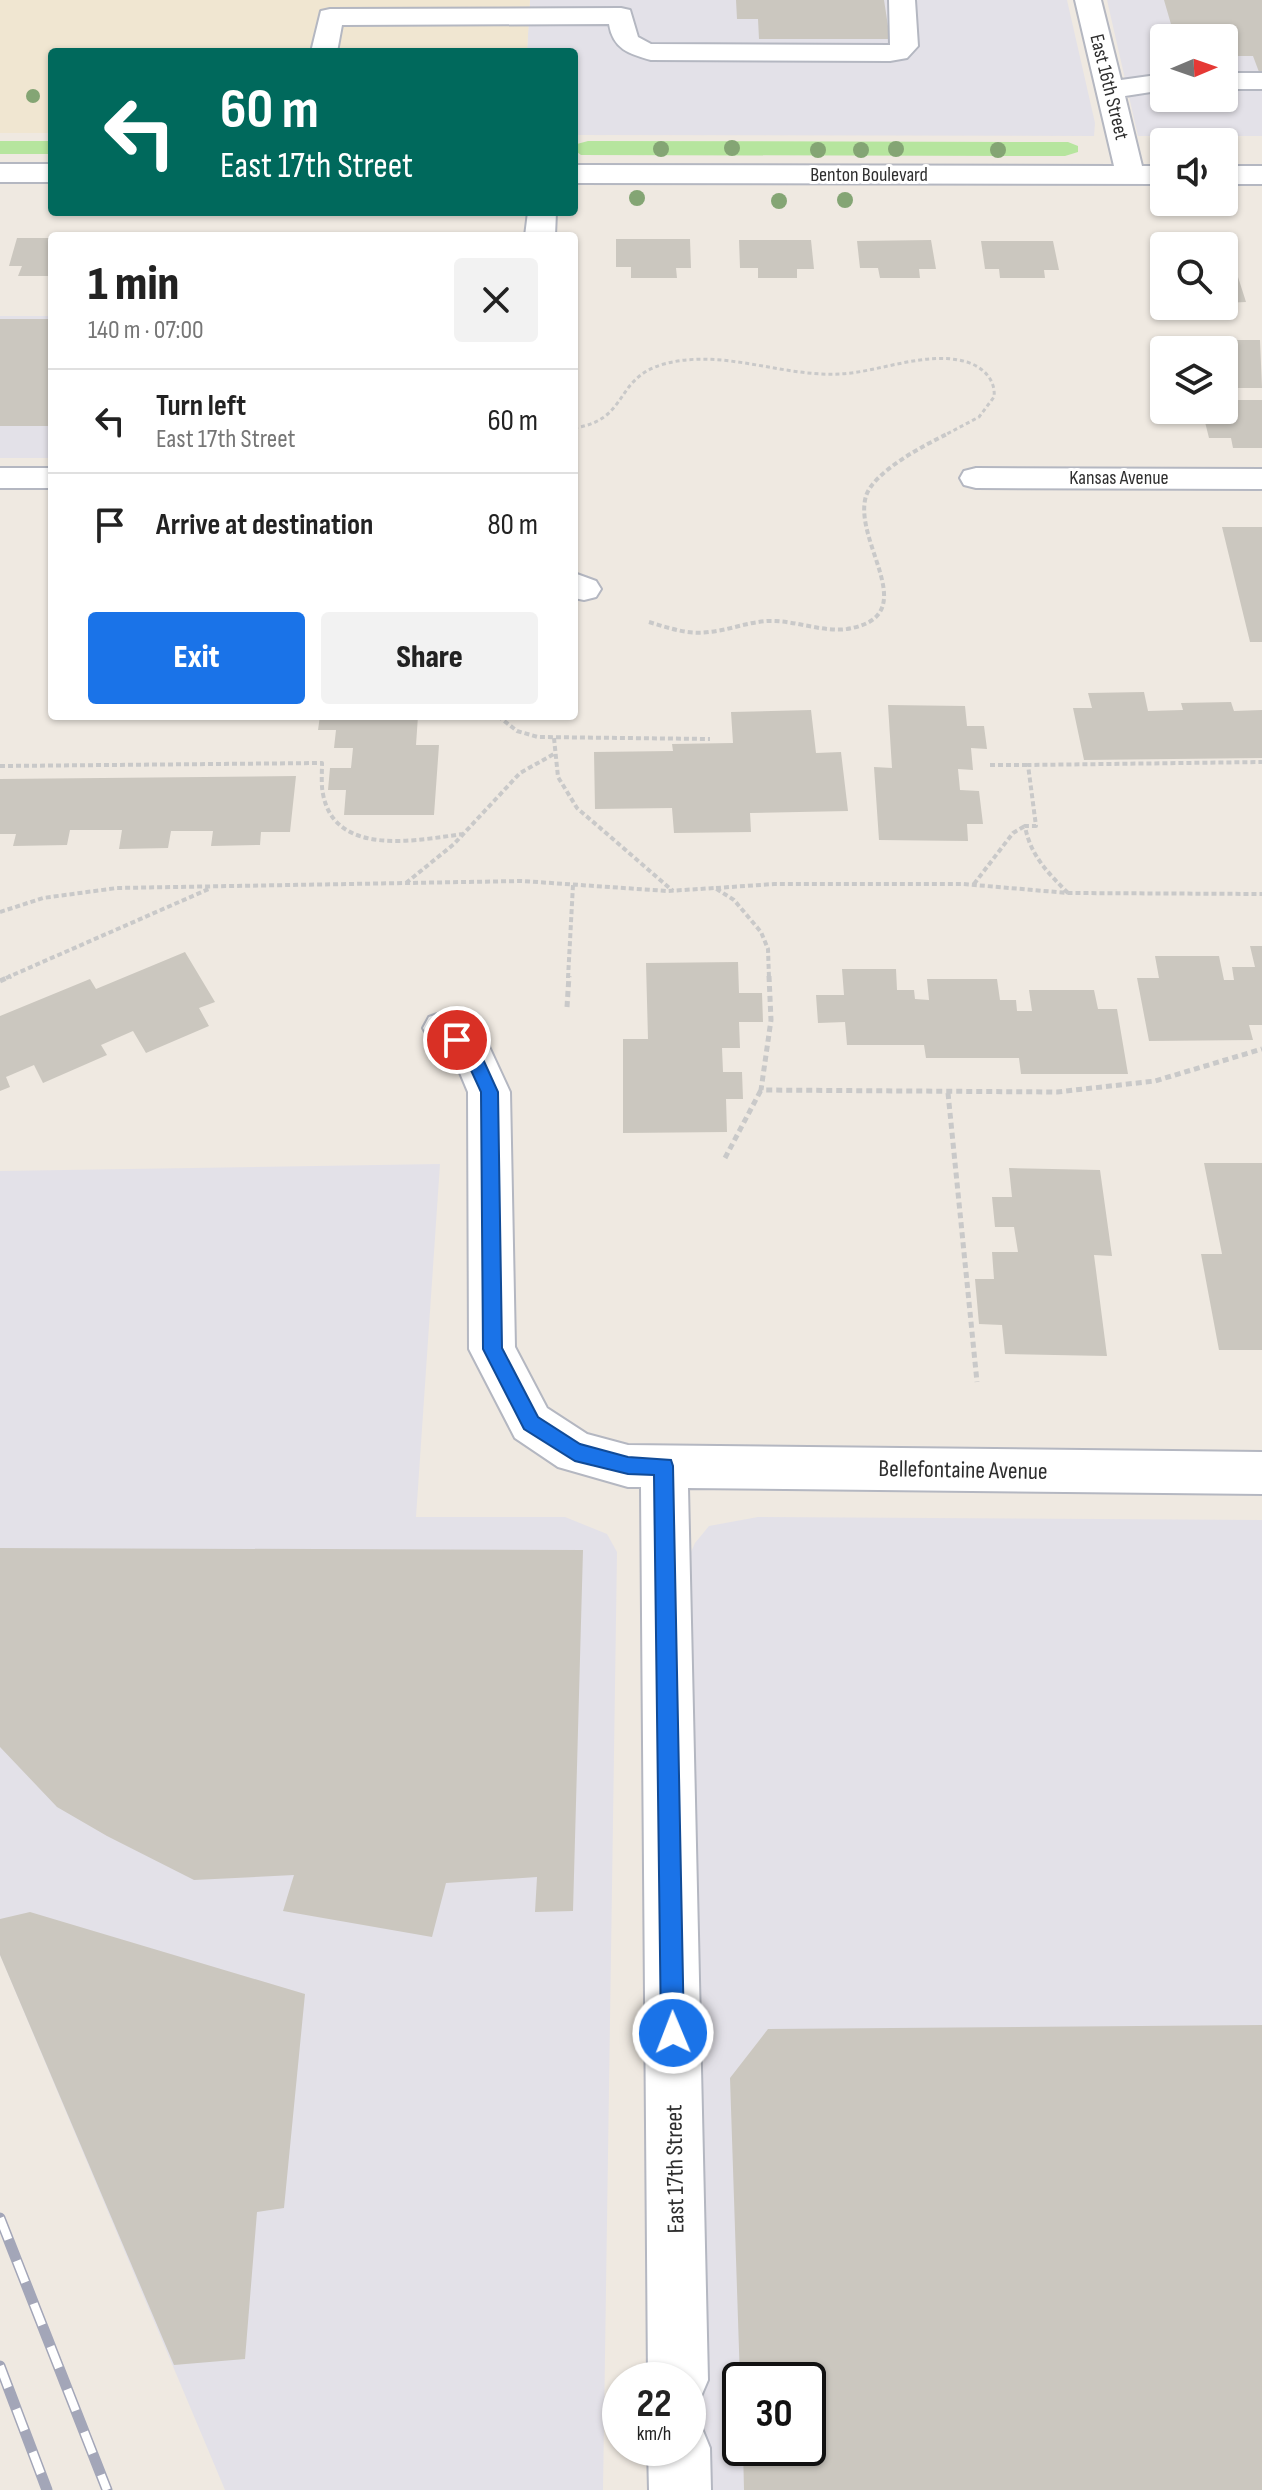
<!DOCTYPE html>
<meta charset="utf-8">
<style>
body{margin:0;font-family:"Sofia Sans Condensed",sans-serif;background:#f2f2f2;color:#222;height:100vh;display:flex;flex-direction:column;font-size:30px;white-space:nowrap}
*{box-sizing:border-box;margin:0}
p{font-size:26px;color:#767676}
.icon{flex:none;width:44px;height:44px;fill:none;stroke:currentColor;stroke-width:2;stroke-linecap:round;stroke-linejoin:round}
.map{position:relative;flex:1;overflow:hidden}
.side{position:absolute;left:48px;top:232px;width:530px;height:488px;display:flex;flex-direction:column;background:#fff;border-radius:8px;box-shadow:0 2px 6px #0004}
.side>*{flex:none}
.guide{position:absolute;left:48px;top:48px;width:530px;height:168px;border-radius:8px;box-shadow:0 2px 6px #0004;background:#00695c;color:#fff;overflow:hidden}
.needle{width:52px;rotate:88deg}
.tools{position:absolute;left:1150px;top:24px;display:grid;gap:16px}
.tools a{display:grid;place-items:center;width:88px;height:88px;border-radius:8px;background:#fff;box-shadow:0 2px 6px #0004;font-size:40px}
.speed{position:absolute;left:602px;top:2362px;display:flex;gap:16px;font-size:40px;font-weight:700;text-align:center}
.speed>*{display:grid;place-content:center;width:104px;height:104px;border-radius:50%;background:#fff;box-shadow:0 2px 6px #0004;line-height:1}
.speed small{font-size:20px;font-weight:400}
.speed .limit{border:4px solid #111;border-radius:12px;background:#fff;color:#111}
.pin{position:absolute;display:grid;place-items:center;width:68px;height:68px;color:#fff;margin:-34px;border:4px solid #fff;border-radius:50%;box-shadow:0 2px 8px #0007}
.me{position:absolute;width:88px;margin:-44px;rotate:359deg;stroke-linejoin:round;filter:drop-shadow(0 0 6px #0008)}
.turn{display:flex;align-items:center;gap:28px;height:168px;padding:0 40px;font-size:36px}
.turn .icon{width:104px;height:104px;stroke-width:2.5}
.turn b{display:block;font-size:56px;line-height:68px}
.round{display:grid;place-items:center;flex:none;width:84px;height:84px;border-radius:8px;background:#f2f2f2}
.head{display:flex;align-items:center;justify-content:space-between;height:136px;padding:0 40px}
h1{font-size:48px;font-weight:800;line-height:60px}
.cta{display:flex;gap:16px;margin-top:auto;padding:16px 40px}
.cta a{flex:1;height:92px;border-radius:8px;background:#1a73e8;color:#fff;font-size:32px;font-weight:800;line-height:92px;text-align:center}
.cta a+a{background:#f2f2f2;color:#222}
ul{padding:0;list-style:none}
li{display:flex;align-items:center;gap:24px;height:104px;padding:0 40px;border-top:2px solid #e0e0e0}
li div{flex:1}
li b{display:block;font-size:30px}
li em{font-style:normal}
.map>svg:first-child{display:block}
</style>
<div class="map">
<svg width="1262" height="2490" viewBox="0 0 1262 2490">
<rect width="100%" height="100%" fill="#efe9e1"/>
<path fill="#e3e1e8" fill-rule="evenodd" d="M530,0H1067L1095,123L1094,136L574,135V52H527Z
M1107,0H1262V136H1138ZM1164,38H1224V98H1164Z
M0,316H52V458H0Z
M440,1164L416,1517H565L607,1534L617,1552L603,2490H225L0,1955V1171Z
M758,1517L1262,1520V2490H692L681,1589L686,1563L695,1543L709,1526ZM740,2380H808V2448H740Z"/>
<path fill="#f0e6d1" d="M0,0H530L527,52H52V133H0Z"/>
<path fill="#b6e59e" d="M0,141H52V154H0Z
M588,141L1068,142L1078,146V152L1065,156L581,155L577,152V144Z"/>
<path fill="#cbc7bf" d="M736,0H884L890,39H759L758,19H737Z
M1164,0H1262V72H1259L1253,56H1224V38H1175Z
M17,238H52V276H18L22,266H9Z
M616,239H690L691,268H676L677,278H631V267H616Z
M739,240H811L814,269H797V278H758V268H740Z
M931,240L936,269H919L920,278H880L878,268H860L857,241Z
M981,241H1053L1059,270H1044L1045,278H1000L999,269H985Z
M1224,255H1231L1246,302L1224,303Z
M0,319H52V426H0Z
M1202,340H1260L1262,388H1224V350H1204Z
M1224,400H1262V448H1233L1231,438H1209L1202,410H1224Z
M1222,527H1262V642H1250Z
M1144,692L1148,711L1183,710L1181,703L1231,702L1234,711L1262,710V758L1084,760L1073,708H1092L1088,693Z
M888,705L965,706L967,726H984L987,749L971,748L973,770L958,769L960,790L979,791L983,824H967L968,841L879,840L874,767L892,768Z
M811,710L816,753L841,752L848,811L750,813L751,832L674,833L672,808L595,809L594,752L673,751L672,744L733,743L731,712Z
M320,716H418L416,745H439L434,815H344L346,790H328L330,768H351L353,748H334L336,730H318Z
M296,776L290,832H261L260,845L211,846L213,831H171L168,848L119,849L122,830H70L67,845L13,846L16,834H0V779Z
M1250,946H1262V1025H1249L1253,1040L1149,1041L1137,978H1159L1155,956H1219L1224,980H1234L1232,967H1255Z
M185,952L215,1002L199,1008L209,1026L146,1053L133,1031L101,1045L107,1055L43,1083L34,1065L6,1077L10,1087L0,1091V1016L90,979L96,989Z
M738,962L739,993H762L763,1022H739L740,1048H722L723,1072H742L743,1099H726L727,1132L623,1133V1039H648L646,963Z
M842,969H896L897,990H914L915,999L929,1000L927,979H997L1000,1000H1016L1017,1011H1032L1029,990H1094L1098,1009H1117L1128,1074H1021L1019,1058H926L924,1045H847L845,1022L818,1023L816,995H844Z
M1204,1163H1262V1350H1219L1201,1254H1222Z
M1009,1168L1100,1170L1112,1256L1094,1255L1107,1356L1005,1354L1002,1325L979,1324L975,1279H994L992,1252H1018L1014,1227H995L992,1197H1012Z
M0,1548L583,1550L573,1911L535,1912L537,1877L446,1883L432,1937L283,1911L294,1875L194,1880L107,1836L57,1807L0,1747Z
M30,1912L305,1994L284,2208L257,2212L245,2359L174,2365L0,1955V1919Z
M1262,2025V2490H744L743,2448H808V2380H740L730,2078L768,2029Z"/>
<g fill="none" stroke-linecap="round" stroke-linejoin="round">
<g stroke="#b4b7c1" stroke-width="4">
<path id="minor" d="M889,0H915L918,46L907,58L890,61L651,60C629,54 613,49 609,24L342,25L337,52H311L321,11L330,9L621,8L630,10L638,37L651,44L890,45Z
M1075,0H1101L1121,80L1164,74V90L1125,96L1142,166H1164V184L574,183V165L1114,166Z
M1224,73H1262V89H1224Z
M0,164H52V182H0Z
M1224,166H1262V184H1224Z
M528,212H556L555,236H525Z
M0,468H52V488H0Z
M976,468L1262,469V489L976,488L964,485L960,478L964,471Z
M574,573L596,581L601,589L596,597L584,600L574,598Z
M443,1012L457,1017L486,1040L510,1092L515,1347L547,1408L587,1434L628,1445L1262,1452V1494L688,1488L708,2380L699,2401L688,2406V2380H648L641,1487H628L558,1467L515,1438L469,1349L468,1092L455,1061L429,1039L423,1028L429,1017Z
M688,2421L701,2426L710,2448L711,2490H649L648,2448H688Z"/>
</g>
<path stroke="#c9c9c9" stroke-width="3" stroke-dasharray="4 3" stroke-linecap="butt" d="M574,428C630,420 613,378 664,364C722,348 781,377 840,374C880,372 927,350 967,362C983,367 996,380 994,397L979,417L943,436"/>
<path stroke="#c9c9c9" stroke-width="4" stroke-dasharray="5 3" stroke-linecap="butt" d="M649,622C669,628 688,635 709,632C731,630 752,620 775,621C799,622 823,632 847,629C926,616 852,543 866,496C874,471 925,445 947,434
M498,716L517,731L538,737L710,739
M554,738L558,777L577,808L673,891
M990,765H1028
M0,766L322,763C322,773 321,785 323,794C335,858 418,840 463,834
M406,883L454,844L520,773L554,754
M974,884L1013,833L1025,826
M716,888L774,884H963L1068,893L1262,894
M1068,893C1048,873 1030,855 1025,826H1036L1028,765L1262,762
M0,912L43,898L117,888L522,881L667,891L715,888L734,900L761,932L768,949L769,978
M6,978L211,888
M568,978L573,885"/>
<path stroke="#c9c9c9" stroke-width="5" stroke-dasharray="6 4" stroke-linecap="butt" d="M769,976L771,1020L761,1090L1057,1092L1155,1081L1262,1049
M0,981L11,976
M567,1007L569,976
M948,1093L977,1382
M725,1158L761,1090"/>
<use href="#minor" fill="#fff" fill-rule="evenodd"/>
<g stroke="#a3a6b8" stroke-width="11">
<path id="rail" d="M0,2218L107,2490
M0,2366L47,2490"/>
</g>
<use href="#rail" stroke="#fff" stroke-width="8" stroke-dasharray="23" stroke-linecap="butt"/>
</g>
<g fill="#84a574">
<circle cx="33" cy="96" r="7"/>
<circle cx="732" cy="148" r="8"/>
<circle cx="661" cy="149" r="8"/>
<circle cx="896" cy="149" r="8"/>
<circle cx="818" cy="150" r="8"/>
<circle cx="861" cy="150" r="8"/>
<circle cx="998" cy="150" r="8"/>
<circle cx="637" cy="198" r="8"/>
<circle cx="845" cy="200" r="8"/>
<circle cx="779" cy="201" r="8"/>
</g>
<path fill="#1a73e8" stroke="#114b97" stroke-width="2" d="M457,1033L477,1046L498,1092L502,1348L538,1417L580,1444L628,1457L671,1460L673,1466L684,2033L681,2041L673,2045L665,2041L661,2033L654,1475L628,1474L575,1461L524,1429L483,1349L481,1092L464,1055L449,1040Z"/>
<g text-anchor="middle" dominant-baseline="central" stroke-width="6" stroke-linejoin="round" paint-order="stroke">
<g font-size="20" fill="#2e2e2e" stroke="#fff">
<text transform="translate(1109 87) rotate(76)">East 16th Street</text>
<text x="869" y="175">Benton Boulevard</text>
<text x="1119" y="478">Kansas Avenue</text>
</g>
<g font-size="24" fill="#2e2e2e" stroke="#fff">
<text transform="translate(963 1470) rotate(1)">Bellefontaine Avenue</text>
<text transform="translate(675 2169) rotate(-91)">East 17th Street</text>
</g>
</g>
</svg>
<div class="tools">
<a><svg class="needle" viewBox="-14 -14 28 28"><path d="M0-13l5 13h-10z" fill="#e53935"/><path d="M0 13l5-13h-10z" fill="#767676"/></svg></a>
<a><svg class="icon" aria-label="sound" viewBox="0 0 24 24"><path d="M4 9h4l5-4v14l-5-4H4zM17 9q2 3 0 6"/></svg></a>
<a><svg class="icon" aria-label="search" viewBox="0 0 24 24"><circle cx="10" cy="10" r="6"/><path d="M15 15l6 6"/></svg></a>
<a><svg class="icon" aria-label="layers" viewBox="0 0 24 24"><path d="M12 4l9 5-9 5-9-5zM3 14l9 5 9-5"/></svg></a>
</div>
<div class="speed"><div>22<small>km/h</small></div><div class="limit">30</div></div>
<div class="pin" style="left:457px;top:1040px;background:#d93025"><svg class="icon" aria-label="arrive" viewBox="0 0 24 24"><path d="M6 21V4h12l-3 4 3 4H6"/></svg></div>
<svg class="me" style="left:673px;top:2033px" viewBox="-20 -20 40 40"><circle r="17" fill="#1a73e8" stroke="#fff" stroke-width="3"/><path d="M0-11L8 9 0 5-8 9z" fill="#fff"/></svg>
<div class="guide">
<div class="turn"><svg class="icon" aria-label="left" viewBox="0 0 24 24"><path d="M17 20v-9H6M10 6l-5 5 5 5"/></svg><div><b>60 m</b>East 17th Street</div></div>
</div>
<section class="side">
<div class="head"><div><h1>1 min</h1><p>140 m · 07:00</p></div><a class="round"><svg class="icon" aria-label="close" viewBox="0 0 24 24"><path d="M6 6l12 12M18 6L6 18"/></svg></a></div>
<ul>
<li><svg class="icon" aria-label="left" viewBox="0 0 24 24"><path d="M17 20v-9H6M10 6l-5 5 5 5"/></svg><div><b>Turn left</b><p>East 17th Street</p></div><em>60 m</em></li>
<li><svg class="icon" aria-label="arrive" viewBox="0 0 24 24"><path d="M6 21V4h12l-3 4 3 4H6"/></svg><div><b>Arrive at destination</b></div><em>80 m</em></li>
</ul>
<div class="cta"><a>Exit</a><a>Share</a></div>
</section>
</div>
